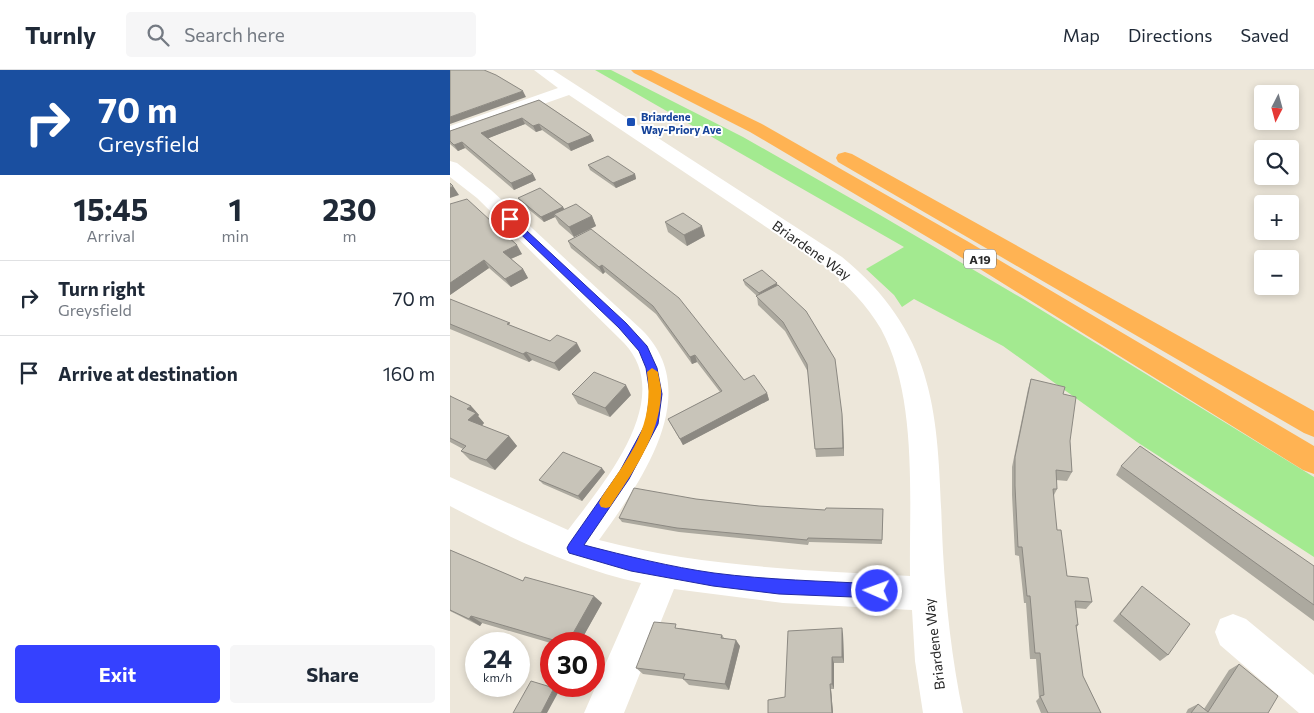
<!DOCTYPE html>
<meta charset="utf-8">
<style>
body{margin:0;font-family:Commissioner,sans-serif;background:#f6f6f7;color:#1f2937;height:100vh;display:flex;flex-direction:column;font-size:19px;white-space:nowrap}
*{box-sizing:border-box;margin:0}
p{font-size:16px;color:#747a83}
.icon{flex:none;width:28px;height:28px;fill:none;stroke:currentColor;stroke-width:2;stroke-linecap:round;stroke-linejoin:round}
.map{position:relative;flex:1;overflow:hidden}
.details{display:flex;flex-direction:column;background:#fff;width:450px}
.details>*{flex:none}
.hud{background:#1a4fa0;color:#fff;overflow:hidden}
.needle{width:32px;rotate:186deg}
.buttons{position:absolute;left:804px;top:15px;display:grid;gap:10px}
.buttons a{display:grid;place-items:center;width:45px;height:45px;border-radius:5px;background:#fff;box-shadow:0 2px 8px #0003;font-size:25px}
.speed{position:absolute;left:15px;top:562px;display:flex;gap:10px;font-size:25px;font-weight:700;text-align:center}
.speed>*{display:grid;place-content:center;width:65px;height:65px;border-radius:50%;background:#fff;box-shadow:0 2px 8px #0003;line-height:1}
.speed small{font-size:12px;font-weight:400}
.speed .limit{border:8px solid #d22;background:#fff;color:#111}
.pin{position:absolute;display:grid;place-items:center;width:42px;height:42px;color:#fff;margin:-21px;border:2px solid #fff;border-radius:50%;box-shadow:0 1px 5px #0007}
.me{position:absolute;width:55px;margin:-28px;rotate:272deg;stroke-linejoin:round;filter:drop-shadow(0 0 4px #0008)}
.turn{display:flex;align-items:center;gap:18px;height:105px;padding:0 15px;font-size:22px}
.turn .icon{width:65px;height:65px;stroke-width:2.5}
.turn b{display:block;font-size:35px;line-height:42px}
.eta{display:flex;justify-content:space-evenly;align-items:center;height:85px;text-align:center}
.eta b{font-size:30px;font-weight:700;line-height:35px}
.primary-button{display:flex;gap:10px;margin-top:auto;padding:10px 15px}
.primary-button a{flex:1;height:58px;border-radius:5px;background:#3541ff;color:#fff;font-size:20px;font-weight:700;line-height:58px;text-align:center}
.primary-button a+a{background:#f6f6f7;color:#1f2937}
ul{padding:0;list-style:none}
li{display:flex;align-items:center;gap:15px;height:75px;padding:0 15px;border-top:1px solid #e0e1e3}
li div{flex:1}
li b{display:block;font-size:19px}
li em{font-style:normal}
header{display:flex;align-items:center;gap:30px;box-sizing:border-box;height:70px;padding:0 25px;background:#fff;border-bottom:1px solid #e0e1e3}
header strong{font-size:24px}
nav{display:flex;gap:28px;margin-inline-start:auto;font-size:18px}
.search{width:350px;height:45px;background:#f6f6f7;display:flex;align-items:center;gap:12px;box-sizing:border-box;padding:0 18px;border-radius:5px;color:#747a83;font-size:19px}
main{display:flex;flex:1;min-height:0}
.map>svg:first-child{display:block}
</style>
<header>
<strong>Turnly</strong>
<div class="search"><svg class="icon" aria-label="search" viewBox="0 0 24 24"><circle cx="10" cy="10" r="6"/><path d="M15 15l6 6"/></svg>Search here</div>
<nav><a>Map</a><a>Directions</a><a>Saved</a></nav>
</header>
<main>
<section class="details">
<div class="hud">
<div class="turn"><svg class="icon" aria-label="right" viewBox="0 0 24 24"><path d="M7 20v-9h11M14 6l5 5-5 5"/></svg><div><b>70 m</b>Greysfield</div></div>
</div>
<div class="eta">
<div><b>15:45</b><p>Arrival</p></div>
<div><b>1</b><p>min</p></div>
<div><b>230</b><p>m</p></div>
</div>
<ul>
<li><svg class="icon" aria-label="right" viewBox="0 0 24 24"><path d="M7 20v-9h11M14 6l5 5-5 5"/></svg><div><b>Turn right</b><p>Greysfield</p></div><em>70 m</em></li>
<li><svg class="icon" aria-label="arrive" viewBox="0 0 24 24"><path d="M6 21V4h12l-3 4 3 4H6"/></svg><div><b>Arrive at destination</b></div><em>160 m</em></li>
</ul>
<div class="primary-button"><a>Exit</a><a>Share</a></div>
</section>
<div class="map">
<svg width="864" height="643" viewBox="0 0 864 643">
<rect width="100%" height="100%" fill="#ede7da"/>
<path fill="#a3ea90" d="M145,0H161L293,67L430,145L575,230L864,407V487L687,372L553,276L464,229L452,237L444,225L416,199L454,177Z"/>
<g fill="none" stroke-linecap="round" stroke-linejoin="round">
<path fill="#fff" fill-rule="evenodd" d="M84,0H103L392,187C495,271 487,361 493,482C496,536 502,590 513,643H473L465,591L462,540L333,533L224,519L174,643H134L191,513C123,498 62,469 0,436V407L118,460C152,415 227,329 174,273L27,128L0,107V91L7,93L41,120L192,260C256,324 189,414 149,470C251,497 356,500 460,506C459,430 468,327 431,259C417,235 397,215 376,197L119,25L0,67V56L108,18Z
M783,544L796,549L864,605V643H849L770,575L765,562L770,549Z"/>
<path fill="#ffb353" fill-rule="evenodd" d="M181,0H201L312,54L517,171L864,376V404L853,400L501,181L300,62L184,3Z
M395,82L402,84L864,341V367L854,363L388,92L386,88L388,84Z"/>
</g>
<path fill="#aca99f" d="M89,30L141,65L144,71L121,81L92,60L86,62L75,54L38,68L86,110L64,120L15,78L8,81L0,74V61Z
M138,95L185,104L186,109L166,118L140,100Z
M68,128L113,137L114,139L142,146L146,156L124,167L109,154L105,147L94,152L71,133Z
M0,134L72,184L61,189L73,199L78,208L61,217L39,198L0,225Z
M215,152L255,166L237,176L218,162Z
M141,159L294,310L317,323L319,330L233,375L218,349L270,322L247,292L242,294L206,244L155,202L153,204L121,178L118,171Z
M293,210L328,215L393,353L394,386L366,387L358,302L335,261L308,235L307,226L295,215Z
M0,229L62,256L100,271L131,281L109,301L82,290L79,292L0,259Z
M581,309L613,324L620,371L622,402L617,411L606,410L607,419L603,427L607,460L617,506L642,532L636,539L626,538L628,555L626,558L633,606L651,643H591L586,631L589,628L586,589H580L576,533H574L569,486L565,485L562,425V397L578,319Z
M122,324L181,325L160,347L128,334Z
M0,325L2,327L21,336L29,345L28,346L34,353L32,356L59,366L67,376L45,400L20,390L11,381L13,379L0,372Z
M671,396L864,496V551L666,405Z
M155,402L132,431L93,414L89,410Z
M246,429L309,436L375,440L433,439L432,474L359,472L358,475L229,462L172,452L169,448Z
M0,480L73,511L152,533L129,574H104L32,553L30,556L0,541Z
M692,516L718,585L710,591L663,551Z
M230,558L272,565L274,568L290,576L279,620L239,615L233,609L193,604L186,598Z
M393,564L394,593H384V619H381L383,643H318L335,627Z
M789,594L818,643H736L738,639L748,634L754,639L779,600Z"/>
<path fill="#8c8982" d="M73,21L76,27L0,54V47Z
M72,48L75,54L34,70L31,63Z
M89,54L92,60L86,62L83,56Z
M141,65L144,71L121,81L118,74Z
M12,72L15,78L8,81L4,75Z
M83,104L86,110L64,120L61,113Z
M185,104L186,109L166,118L163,113Z
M3,116L9,125L0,128V118Z
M113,137L116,142L104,144L105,147L94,152L91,147Z
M142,146L146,156L124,167L119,157Z
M252,156L255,166L237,176L234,165Z
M67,175L72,184L58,190L53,182Z
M34,190L39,198L0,225V213Z
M152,195L155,202L153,204L149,197Z
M73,199L78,208L61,217L55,209Z
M327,213L328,218L310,228L309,223Z
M127,273L131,281L109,301L104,293Z
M76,282L82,290L79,292L73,284Z
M245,285L247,292L242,294L240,287Z
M176,315L181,325L160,347L155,338Z
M317,323L319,330L233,375L230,369Z
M21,336L29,345L28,346L34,353L27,360L18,350L17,339Z
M392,344L393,353L394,386L393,378Z
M59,366L67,376L45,400L36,390Z
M152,398L155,402L132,431L128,426Z
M144,526L152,533L129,574H117Z
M21,546L32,553L30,556L19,549Z
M392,558L393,564L394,593L392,587Z
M286,570L290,576L279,620L275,614Z
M382,587L384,593V619L382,614Z
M380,614L381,619L383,643H382Z
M104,618L109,621L97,643H91Z"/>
<path fill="#c8c4b9" stroke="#8c8982" d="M0,0H34L46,5L73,21L0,47Z
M89,30L141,65L118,74L89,54L83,56L72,48L31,63L83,104L61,113L12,72L4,75L0,71V61Z
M158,86L185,104L163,113L138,95Z
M0,113L3,116L0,118Z
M90,118L113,137L91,147L68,128Z
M17,129L67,175L53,182L73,199L55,209L34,190L0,213V134Z
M126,134L142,146L119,157L104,144Z
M233,143L252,156L234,165L215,152Z
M141,159L229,228L294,310L304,305L317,323L230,369L218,349L272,321L245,285L240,287L203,236L152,195L149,197L118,171Z
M312,200L327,213L309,223L293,210Z
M328,215L356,241L385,289L392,344L393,378L365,379L357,294L333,252L306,226Z
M0,229L60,253L57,254L100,271L107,265L127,273L104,293L76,282L73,284L0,254Z
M144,302L176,315L155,338L122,324Z
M581,309L615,317L613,324L626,327L620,371L622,402L606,400L607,419H603L607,460H611L617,506L638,508L642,532L625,531L628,555H626L633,606L651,643H598L590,626L594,625L590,583H585L580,526H577L572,477H568L565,416V387Z
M0,326L21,336L17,339L26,343L18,350L59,366L36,390L11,381L16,376L0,368Z
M690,376L864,496V535L671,396Z
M113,382L152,398L128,426L89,410Z
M184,418L246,429L309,436L375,440L376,438L433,439L432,470L358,468L357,470L227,458L169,448Z
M0,480L73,511L75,507L144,526L117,574L21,546L19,549L0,540Z
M692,516L740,554L718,585L670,544Z
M204,552L226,554L225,558L272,565L271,568L286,570L275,614L233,609L235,604L186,598Z
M392,558V587H382V614H380L382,643H318V630L335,627L338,561Z
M789,594L828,626L818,643H741L748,634L758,642Z
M81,611L104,618L91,643H63Z"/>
<path fill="#3541ff" stroke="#222aa6" d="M60,147L63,148L176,253L197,276L207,298L212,324L208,354L179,409L134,475C177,486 221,497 264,503C318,510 373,511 427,514L432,516L435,521L432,526L427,528L329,524L263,516L181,501L119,483L117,478L119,474L170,401L196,353L200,324L196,298L189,281L169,258L57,151V148Z"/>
<path fill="#f59e0b" d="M202,298L208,302C209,310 212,318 211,325C209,367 182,403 160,437L156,438L151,437L149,433L151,428C180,385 205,357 197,302Z"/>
<rect fill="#1a4fb4" stroke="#fff" stroke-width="2" x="176" y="47" width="10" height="10" rx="2.5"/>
<g text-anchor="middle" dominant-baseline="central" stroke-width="4" stroke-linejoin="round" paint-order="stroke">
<g font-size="11" font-weight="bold" fill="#164399" stroke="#fff" text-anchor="start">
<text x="191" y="46">Briardene<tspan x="191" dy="13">Way-Priory Ave</tspan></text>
</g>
<rect fill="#fff" stroke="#696969" stroke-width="1" x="514" y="179.5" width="32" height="19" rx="4"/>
<g font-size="12" font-weight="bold" fill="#292929">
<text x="530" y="189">A19</text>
</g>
<g font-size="14" fill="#292929" stroke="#fff">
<text transform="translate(362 180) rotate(35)">Briardene Way</text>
<text transform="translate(484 574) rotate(-97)">Briardene Way</text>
</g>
</g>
</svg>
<div class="buttons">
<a><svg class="needle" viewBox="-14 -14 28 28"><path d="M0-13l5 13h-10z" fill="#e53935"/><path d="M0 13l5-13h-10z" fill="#747a83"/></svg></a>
<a><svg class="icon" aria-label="search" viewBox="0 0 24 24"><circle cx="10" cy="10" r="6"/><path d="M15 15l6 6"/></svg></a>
<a>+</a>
<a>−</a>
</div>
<div class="speed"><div>24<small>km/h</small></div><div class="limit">30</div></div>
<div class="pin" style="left:60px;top:149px;background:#d93025"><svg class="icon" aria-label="arrive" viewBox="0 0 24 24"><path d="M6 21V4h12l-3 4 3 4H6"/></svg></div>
<svg class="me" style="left:427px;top:521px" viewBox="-20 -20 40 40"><circle r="17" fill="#3541ff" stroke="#fff" stroke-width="3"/><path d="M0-11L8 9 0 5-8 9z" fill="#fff"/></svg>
</div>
</main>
